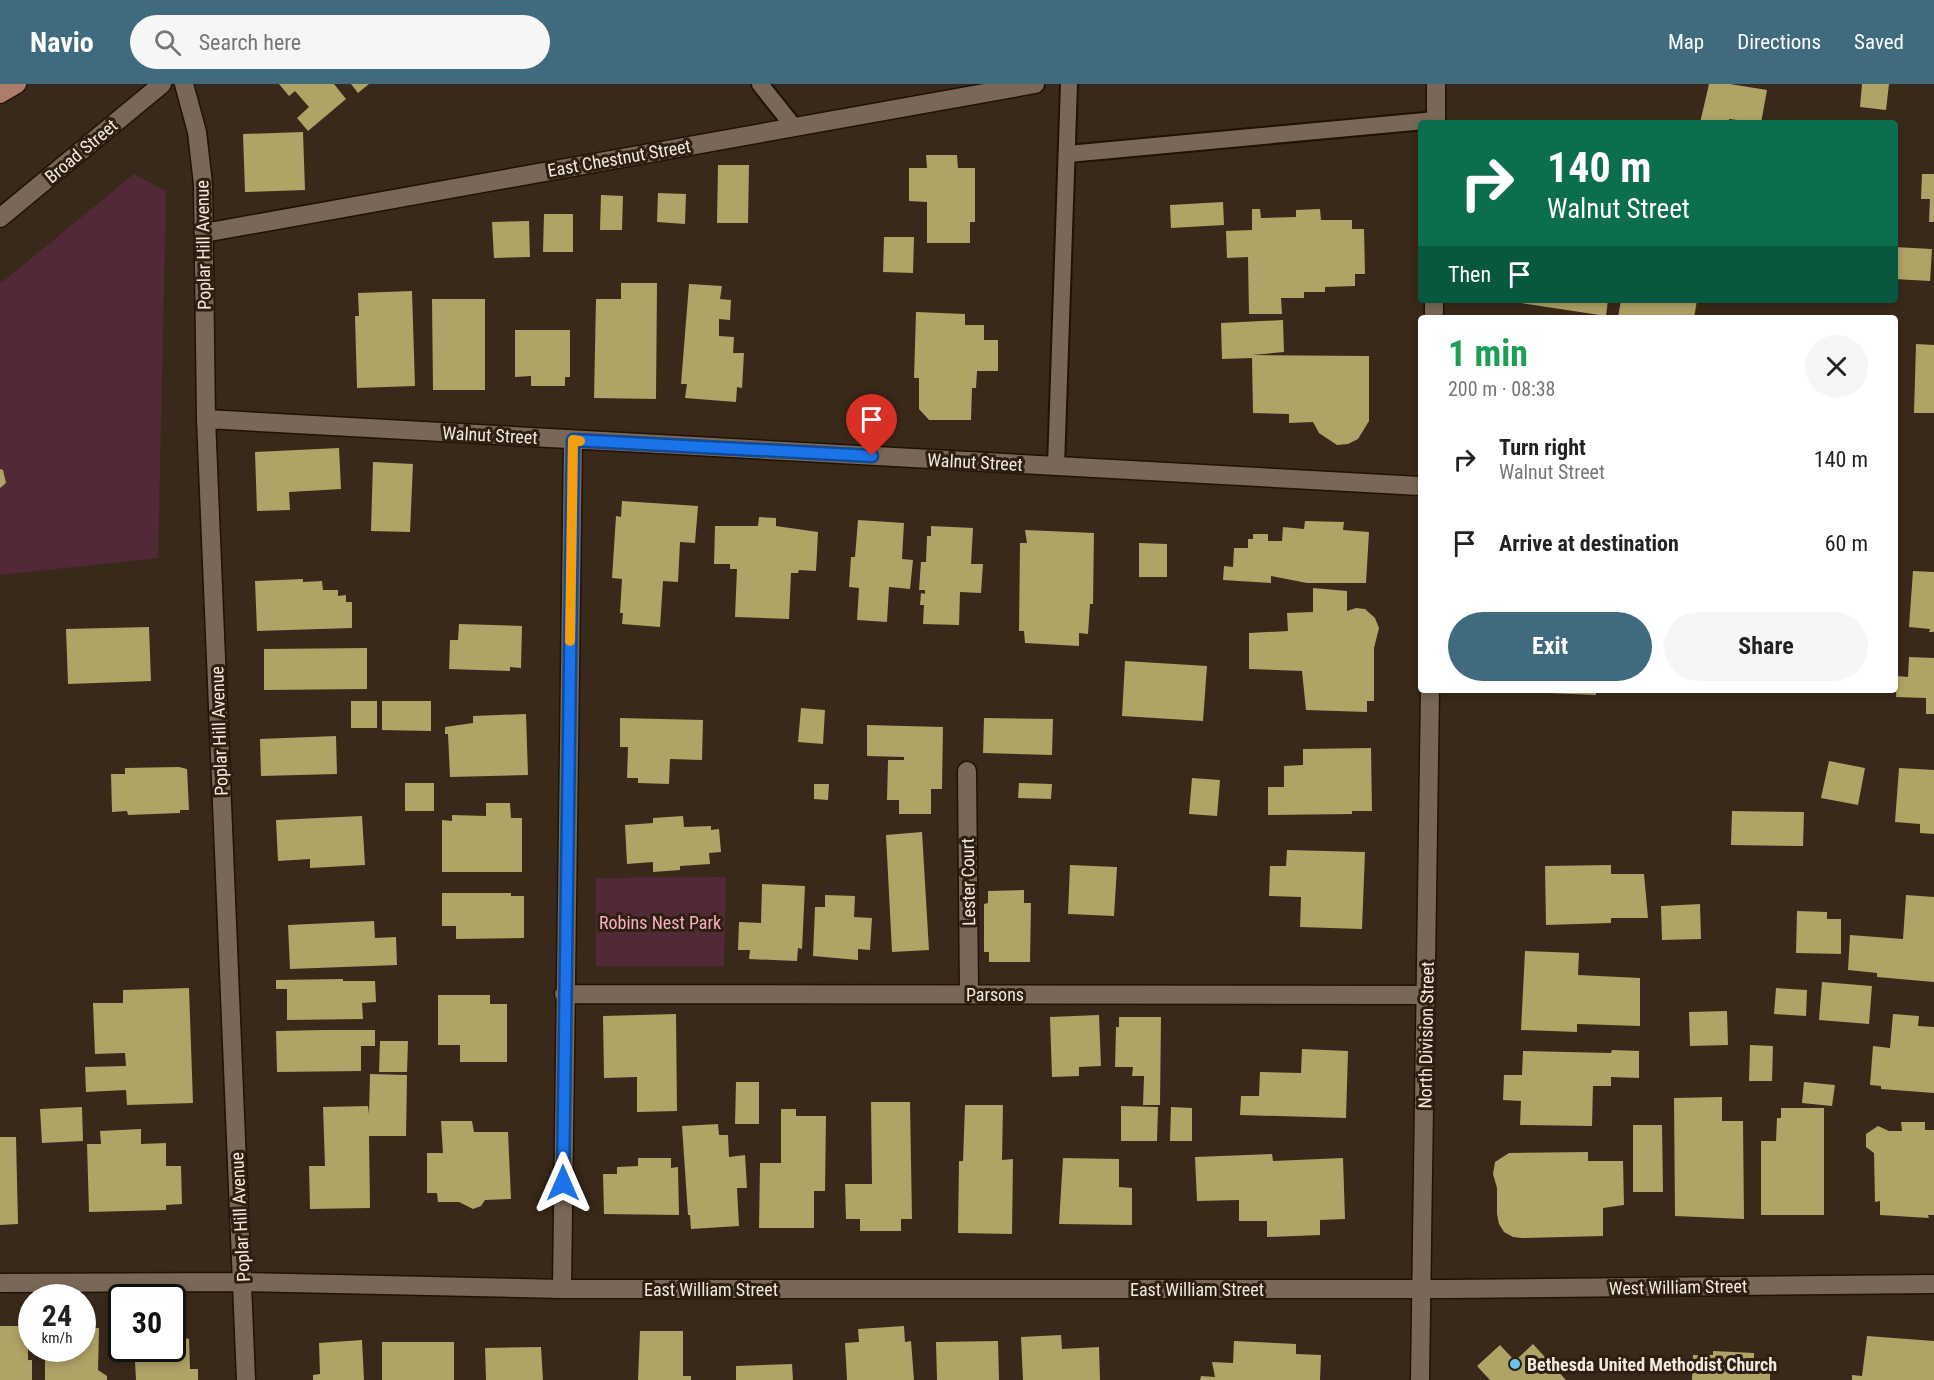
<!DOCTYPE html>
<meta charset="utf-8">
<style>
body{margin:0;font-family:"Roboto Condensed",sans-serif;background:#f6f6f6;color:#222;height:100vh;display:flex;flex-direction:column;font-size:22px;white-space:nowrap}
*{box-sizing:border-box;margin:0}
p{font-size:20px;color:#767676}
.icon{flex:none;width:33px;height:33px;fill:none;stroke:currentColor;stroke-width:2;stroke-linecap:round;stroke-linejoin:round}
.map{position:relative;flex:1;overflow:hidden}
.details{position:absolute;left:1418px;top:231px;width:480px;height:378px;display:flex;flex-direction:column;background:#fff;border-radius:6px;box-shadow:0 3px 9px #0003}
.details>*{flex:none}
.top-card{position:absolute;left:1418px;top:36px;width:480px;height:183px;border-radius:6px;box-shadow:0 3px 9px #0003;background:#0b6e4f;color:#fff;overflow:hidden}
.speed{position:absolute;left:18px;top:1200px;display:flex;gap:12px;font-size:30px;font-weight:700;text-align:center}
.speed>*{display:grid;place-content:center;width:78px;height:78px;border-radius:50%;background:#fff;box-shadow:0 3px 9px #0003;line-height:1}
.speed small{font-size:15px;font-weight:400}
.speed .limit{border:3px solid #111;border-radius:9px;background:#fff;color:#111}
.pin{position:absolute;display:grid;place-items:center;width:51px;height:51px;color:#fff;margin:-62px -26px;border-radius:50% 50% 50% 0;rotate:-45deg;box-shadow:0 0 6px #0007}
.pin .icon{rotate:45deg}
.me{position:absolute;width:66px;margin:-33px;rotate:0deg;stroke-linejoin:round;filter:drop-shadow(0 0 4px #0008)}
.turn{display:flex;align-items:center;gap:21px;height:126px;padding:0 30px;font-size:27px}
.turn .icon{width:78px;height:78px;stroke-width:2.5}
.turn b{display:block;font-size:42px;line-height:51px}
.then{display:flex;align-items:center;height:57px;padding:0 30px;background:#0003;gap:12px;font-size:22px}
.round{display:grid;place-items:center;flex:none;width:63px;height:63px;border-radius:32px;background:#f6f6f6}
.overview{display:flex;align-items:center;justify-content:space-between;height:102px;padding:0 30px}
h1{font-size:36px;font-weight:700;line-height:45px;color:#1e9e55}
.action{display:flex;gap:12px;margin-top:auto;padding:12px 30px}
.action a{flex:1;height:69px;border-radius:36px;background:#406b7e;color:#fff;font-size:24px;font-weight:700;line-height:69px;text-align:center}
.action a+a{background:#f6f6f6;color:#222}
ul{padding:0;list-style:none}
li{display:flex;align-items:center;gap:18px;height:84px;padding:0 30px}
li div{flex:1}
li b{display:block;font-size:22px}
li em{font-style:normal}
header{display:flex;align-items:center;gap:36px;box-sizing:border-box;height:84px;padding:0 30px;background:#406b7e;color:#fff}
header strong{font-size:28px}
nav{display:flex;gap:33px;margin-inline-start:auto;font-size:21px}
.search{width:420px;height:54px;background:#f6f6f6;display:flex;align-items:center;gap:15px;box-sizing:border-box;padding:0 21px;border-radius:33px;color:#767676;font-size:22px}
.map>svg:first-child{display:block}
</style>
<header>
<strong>Navio</strong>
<div class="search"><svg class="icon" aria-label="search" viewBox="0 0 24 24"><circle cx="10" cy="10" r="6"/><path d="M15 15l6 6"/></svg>Search here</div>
<nav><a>Map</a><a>Directions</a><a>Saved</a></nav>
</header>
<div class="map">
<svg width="1934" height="1296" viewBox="0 0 1934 1296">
<rect width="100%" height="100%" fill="#39291a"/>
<path fill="#522937" d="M134,90L166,107L158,474L0,491V200Z
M726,793L724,882H596V794Z"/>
<path fill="#b0a366" d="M279,0H334L346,15L308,47L297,34L309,23L295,7L289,12Z
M351,0H369L358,9Z
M1709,0H1730L1767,6L1761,39L1729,35V39H1700Z
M1862,0H1889L1886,26L1860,23Z
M303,48L305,106L245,108L243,50Z
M926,71H957L958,84H975V138H970V159H927V118L909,117V84H927Z
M718,81H749L748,139H717Z
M1922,90H1934V138H1929L1930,115H1921Z
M658,109L686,110L685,140L657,138Z
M601,111L623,112L622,146H600Z
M1223,118L1224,141L1171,144L1170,121Z
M1252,125H1260L1261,134L1296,133V126L1320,125L1321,136H1352V145H1364L1365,190H1355V202L1325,203V208H1304V214H1281L1282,230H1249L1248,173L1227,174L1226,147L1252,146Z
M544,130H573V168H543Z
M529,137L530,173L494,174L492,138Z
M884,153H914L913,189L883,188Z
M1894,163L1932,165L1930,197L1894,195Z
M621,199H657L656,315L594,314L596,215H621Z
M689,200L722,202L720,215L731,216L730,236L719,235V252L734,253L733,269H744L742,304L737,303L736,318L685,314L687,300H681Z
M412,207L415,302L357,304L355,232H359L358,209Z
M432,215H485V306H433Z
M1521,216H1608L1606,232L1521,219Z
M1621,216H1697L1694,234H1618Z
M916,228L965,230V241H984V256H998V287H977L976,304H972L971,336H929L919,325V294H914Z
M1283,236L1284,268L1252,271L1369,272V337L1358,355L1348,360L1337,361L1319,349L1313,338L1289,339V330L1253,329L1252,274L1222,275L1221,239Z
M515,246H570V293H565V302H531V292L515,293Z
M1916,260L1934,261V329H1914Z
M339,364L341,405L289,408L290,426L257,427L255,368Z
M373,378L413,380L410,448L371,447Z
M0,385L3,386L6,399L0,404Z
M622,417L698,422L695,459L680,458L678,498L663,497L660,543L622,540L623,529H620L622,495L612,494L616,432L621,433Z
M759,433L776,434V442L818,448L816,487L799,486L798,489H791L789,535L735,533L737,485H730V480H714L715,442H758Z
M858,436L904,439L902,475L913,476L910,505L889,503L887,538L857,536L859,504L849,503L851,473H855Z
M1305,437L1344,438L1343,446L1369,448L1366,499H1307L1271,492V499L1223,496L1224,482L1233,483L1234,464H1248V455H1253V450H1268V457H1282L1283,443L1304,445Z
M931,442L973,444L971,480H983L981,509L960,508L959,541L923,540L924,521H920L921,509L925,510V506H919L921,478H926L927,452H931Z
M1025,446L1094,449L1093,520H1090L1088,550L1079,549V562L1025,559L1024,547H1019L1020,459H1027Z
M1139,459L1167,460V493H1139Z
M1913,487L1934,488V548H1929L1930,545L1909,543Z
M303,495V498L322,497L323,506H338V512L346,511V518H352V544L257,547L255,497Z
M1313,504L1347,507V527L1356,524L1365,525L1375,534L1379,544L1374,564V617H1367V628L1306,626L1302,587L1249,585V549L1288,547L1287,529L1313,528Z
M459,540L522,542L521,584L510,583V587L449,585L450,556H458Z
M149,543L151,597L68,600L66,545Z
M367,564V605L264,606V565Z
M1909,573L1934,574V630H1926V614L1896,613L1897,592L1908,593Z
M1125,577L1207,582L1203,637L1122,632Z
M1548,606H1596V611L1548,609Z
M351,617H377V644H351Z
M382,617H431V647L382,646Z
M801,624L825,626L823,660L798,658Z
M526,630L528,691L450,693L448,650H445V643L473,639V632Z
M620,634L703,636L702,676L670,675L669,700L638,699V694H627L628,663H620Z
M984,634L1053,635L1052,671L983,669Z
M867,641L943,643L942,705H931V730H899V716H887L888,676H904V673L867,672Z
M336,652L337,690L261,692L260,655Z
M1371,664L1372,727H1352V730L1268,731V703H1284V682L1303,681V665Z
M1829,677L1865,684L1858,721L1821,714Z
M179,683L187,685L189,726H180V729L128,731L127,727L112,728L111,690H125V684Z
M1899,684L1934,686V750L1920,749V740L1895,738Z
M1192,694L1220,696L1217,732L1189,730Z
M405,699H434V727H405Z
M1019,699L1052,700L1051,715L1018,714Z
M814,700H829L828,716L814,715Z
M486,719H510L511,734H522V788H442V736L452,737V731L486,732Z
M1732,727L1804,728L1803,762L1731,761Z
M362,732L365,781L310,784V775L278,777L276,736Z
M683,732L684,743L711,742V746L719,745L721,768L709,769L710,780L680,782V786L653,788V778L627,780L625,741L653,739V734Z
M922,748L929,866L892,868L886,751Z
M1287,766L1365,768L1362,845L1300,843L1301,813L1269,812L1270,782H1286Z
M1070,781L1117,783L1114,832L1068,830Z
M1611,781V790H1644L1648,834H1611V839L1546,841L1545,782Z
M762,800L805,802L802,865L798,864L797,877L749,875L750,866H738L739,838L761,839Z
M1024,806V819H1031L1030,878H989V868H984V820L988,819V807Z
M442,809H511V812H524V854L456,855V842H442Z
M825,811L855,812L854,833L872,834L870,866L858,865V876L813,872L815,823H825Z
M1906,811L1934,813V898L1877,893V889L1848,886L1850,851L1903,855Z
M1700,820L1701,855L1662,856L1661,822Z
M1797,827L1827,828V835H1841V870L1796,869Z
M374,837L375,854L396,853L397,881L290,885L288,841Z
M1525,867L1579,869L1578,891L1640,894V942L1577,940V948L1521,946Z
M343,895V897H375L376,918L362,919L363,935L287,936V905H276V896Z
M1822,898L1872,902L1869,940L1819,936Z
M189,904L193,1019L127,1021L126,1006L86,1008L85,983L126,982L125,969L95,970L93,919H123V906Z
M1776,904L1807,906L1806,932L1774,930Z
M438,911H490V920H507V978H460V961H438Z
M1727,927L1728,961L1690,962L1689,928Z
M676,930L677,1027L637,1028V993L604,994L603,932Z
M1893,930L1919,932L1918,942L1934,943V1009L1881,1005V1002L1870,1001L1873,962L1890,964Z
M1099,931L1101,982L1079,983V992L1052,993L1050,933Z
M1119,933H1161L1160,1021H1143L1144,992H1132L1133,983H1115L1116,943H1119Z
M325,946H375V962H361V987L277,988L276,947Z
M380,957H408L407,988H379Z
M1750,961L1773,962L1772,997H1749Z
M1302,965L1348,967L1346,1034L1240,1031L1241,1012H1259L1260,988L1301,989Z
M1612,966L1639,967V994L1611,993V1002H1593L1592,1042L1520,1041L1521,1017L1503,1016L1504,991H1522L1523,967L1611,969Z
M370,990L407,991L406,1052H369L370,1124L310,1125L309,1082H325L323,1023L368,1022L369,1030Z
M736,998H759V1040H735Z
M1804,998L1835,1001L1832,1022L1802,1019Z
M1722,1013V1037H1743L1744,1135L1675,1132L1674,1014Z
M871,1018H910L912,1135H901V1147H860V1135H846L845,1100H872Z
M965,1021H1003L1002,1076L1013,1075L1012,1150L958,1149L959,1077H963Z
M1121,1022L1158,1023L1157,1057H1121Z
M82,1023L83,1057L42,1059L40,1025Z
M1171,1023L1192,1024V1057H1170Z
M1781,1024H1824V1131H1761V1057H1776L1777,1034H1781Z
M781,1025H796V1032H826L825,1107H814V1144H759L760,1079H781Z
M441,1037H472L474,1048H508L511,1115L485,1116L481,1122L473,1125L459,1118H438L437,1109H427V1069H443Z
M1901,1038H1925V1046H1934V1131H1928L1929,1134L1880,1131V1117L1875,1118L1874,1069L1866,1063V1050L1878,1042L1889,1047H1902Z
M718,1040L719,1051H728L729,1073L745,1071L747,1104H737L739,1142L691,1145L690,1131H688L682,1042Z
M1633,1041H1662L1663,1108H1633Z
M141,1045V1060L166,1059V1082H181L182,1120L166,1121V1126L89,1128L87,1060H101L100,1047Z
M0,1053H16L18,1140L0,1141Z
M1588,1068V1077H1623L1624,1121L1603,1124V1152L1522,1154L1513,1153L1504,1148L1499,1140L1497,1130V1104L1493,1090L1495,1078L1509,1069Z
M1272,1070L1273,1077L1343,1074L1345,1135L1320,1136V1151L1267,1153V1137H1239V1116L1197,1117L1195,1073Z
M638,1074H671V1084L678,1083L679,1131L604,1130L603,1090H617V1083L638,1082Z
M1063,1074L1119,1075V1103L1132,1104V1141L1059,1140Z
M0,1242H28V1276H32V1296H0Z
M172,1242H185V1254L189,1255L190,1285H198V1296H136L135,1277H141V1264H172Z
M904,1242L905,1258L911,1257L914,1296H847L845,1259L859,1258L858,1245Z
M82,1243L99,1244L98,1286L107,1292V1296H45V1273H49L50,1264H82Z
M640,1247H683V1292H691V1296H638Z
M1061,1251L1062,1265L1099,1263L1100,1296H1023L1021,1253Z
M1867,1252L1934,1257V1296H1852V1291L1862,1292Z
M362,1256L364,1296H313V1291L320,1290L319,1259Z
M998,1257L999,1296H937L936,1258Z
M1234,1257L1296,1260V1270L1321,1271L1320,1296H1200L1201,1292L1215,1293L1212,1278L1233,1279Z
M382,1258H454V1296H382Z
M1533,1260L1566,1296H1490L1477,1282L1500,1261L1515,1277Z
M541,1263L543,1296H486L485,1264Z
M1713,1267L1754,1269V1278H1770V1296H1692L1693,1271H1713Z
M792,1280L793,1296H736V1282Z"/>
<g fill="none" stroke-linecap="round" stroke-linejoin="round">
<g stroke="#201204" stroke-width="20">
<path id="service" d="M760,0L794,43
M1068,70L1436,36
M1056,382L1069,0"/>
</g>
<g stroke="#201204" stroke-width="21">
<path id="minor" d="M184,0L197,48L203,100L206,335L246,1296
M204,149L1035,0
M206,335L1420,402
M967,687L969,910
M564,910L1426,911
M0,1199L242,1198L562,1205H1449L1934,1200
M562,1205L573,356"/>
</g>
<g stroke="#201204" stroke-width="21">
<path id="tertiary" d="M1436,39V0
M0,134L162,0
M1434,234V216
M1420,1296L1430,606"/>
</g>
<g stroke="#201204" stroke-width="21">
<path id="primary" d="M0,10L17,0"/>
</g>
<use href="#service" stroke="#796857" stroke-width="16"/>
<use href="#minor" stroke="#796857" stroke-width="18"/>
<use href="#tertiary" stroke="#796857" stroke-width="18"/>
<use href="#primary" stroke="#ad7c6d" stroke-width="18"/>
</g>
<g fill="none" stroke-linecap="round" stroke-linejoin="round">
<g stroke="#114b97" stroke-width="15">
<path id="route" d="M563,1099L573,356L872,372"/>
</g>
<use href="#route" stroke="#1a73e8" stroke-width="10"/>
<path stroke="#f59e0b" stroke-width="10" d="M570,557L573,356L580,357"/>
</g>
<circle fill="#65c5ee" stroke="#2e2011" stroke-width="2" cx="1515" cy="1280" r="6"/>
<g text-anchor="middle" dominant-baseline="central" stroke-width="6" stroke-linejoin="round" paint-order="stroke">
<g font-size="18" fill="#f3e9df" stroke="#2e2011">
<text transform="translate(81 67) rotate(-40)">Broad Street</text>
<text transform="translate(619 74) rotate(-10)">East Chestnut Street</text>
<text transform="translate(203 161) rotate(-91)">Poplar Hill Avenue</text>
<text transform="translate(490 351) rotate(3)">Walnut Street</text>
<text transform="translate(975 378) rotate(3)">Walnut Street</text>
<text transform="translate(219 647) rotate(-92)">Poplar Hill Avenue</text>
<text transform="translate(968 798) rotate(-91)">Lester Court</text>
<text x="995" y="910">Parsons</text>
<text transform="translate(1426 951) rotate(-89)">North Division Street</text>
<text transform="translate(240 1133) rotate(-93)">Poplar Hill Avenue</text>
<text transform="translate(1678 1203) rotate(-1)">West William Street</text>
<text x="711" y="1205">East William Street</text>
<text x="1197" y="1205">East William Street</text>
</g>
<g font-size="18" fill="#f9b0c6" stroke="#2e2011">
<text x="660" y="838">Robins Nest Park</text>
</g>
<g font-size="18" font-weight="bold" fill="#f3e9df" stroke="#2e2011" text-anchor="start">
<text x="1527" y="1280">Bethesda United Methodist Church</text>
</g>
</g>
</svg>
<div class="speed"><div>24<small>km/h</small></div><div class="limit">30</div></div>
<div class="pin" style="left:872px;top:372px;background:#d93025"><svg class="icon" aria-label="arrive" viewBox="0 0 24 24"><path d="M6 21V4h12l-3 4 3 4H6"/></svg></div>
<svg class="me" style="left:563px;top:1099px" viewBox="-20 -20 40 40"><path d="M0-17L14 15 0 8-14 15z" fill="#1a73e8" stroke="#fff" stroke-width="4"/></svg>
<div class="top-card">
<div class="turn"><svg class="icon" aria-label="right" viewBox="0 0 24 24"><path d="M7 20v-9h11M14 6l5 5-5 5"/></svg><div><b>140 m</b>Walnut Street</div></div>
<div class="then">Then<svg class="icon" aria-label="arrive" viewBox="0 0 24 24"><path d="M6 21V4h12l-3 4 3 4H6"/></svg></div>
</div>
<section class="details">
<div class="overview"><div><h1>1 min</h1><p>200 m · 08:38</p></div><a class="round"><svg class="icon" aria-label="close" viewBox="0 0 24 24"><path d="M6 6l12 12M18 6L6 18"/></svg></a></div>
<ul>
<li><svg class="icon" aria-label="right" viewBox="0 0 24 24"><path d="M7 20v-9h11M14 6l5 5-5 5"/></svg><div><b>Turn right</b><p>Walnut Street</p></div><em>140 m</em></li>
<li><svg class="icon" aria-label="arrive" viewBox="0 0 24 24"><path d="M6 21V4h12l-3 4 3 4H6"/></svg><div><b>Arrive at destination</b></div><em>60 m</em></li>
</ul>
<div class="action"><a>Exit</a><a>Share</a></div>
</section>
</div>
